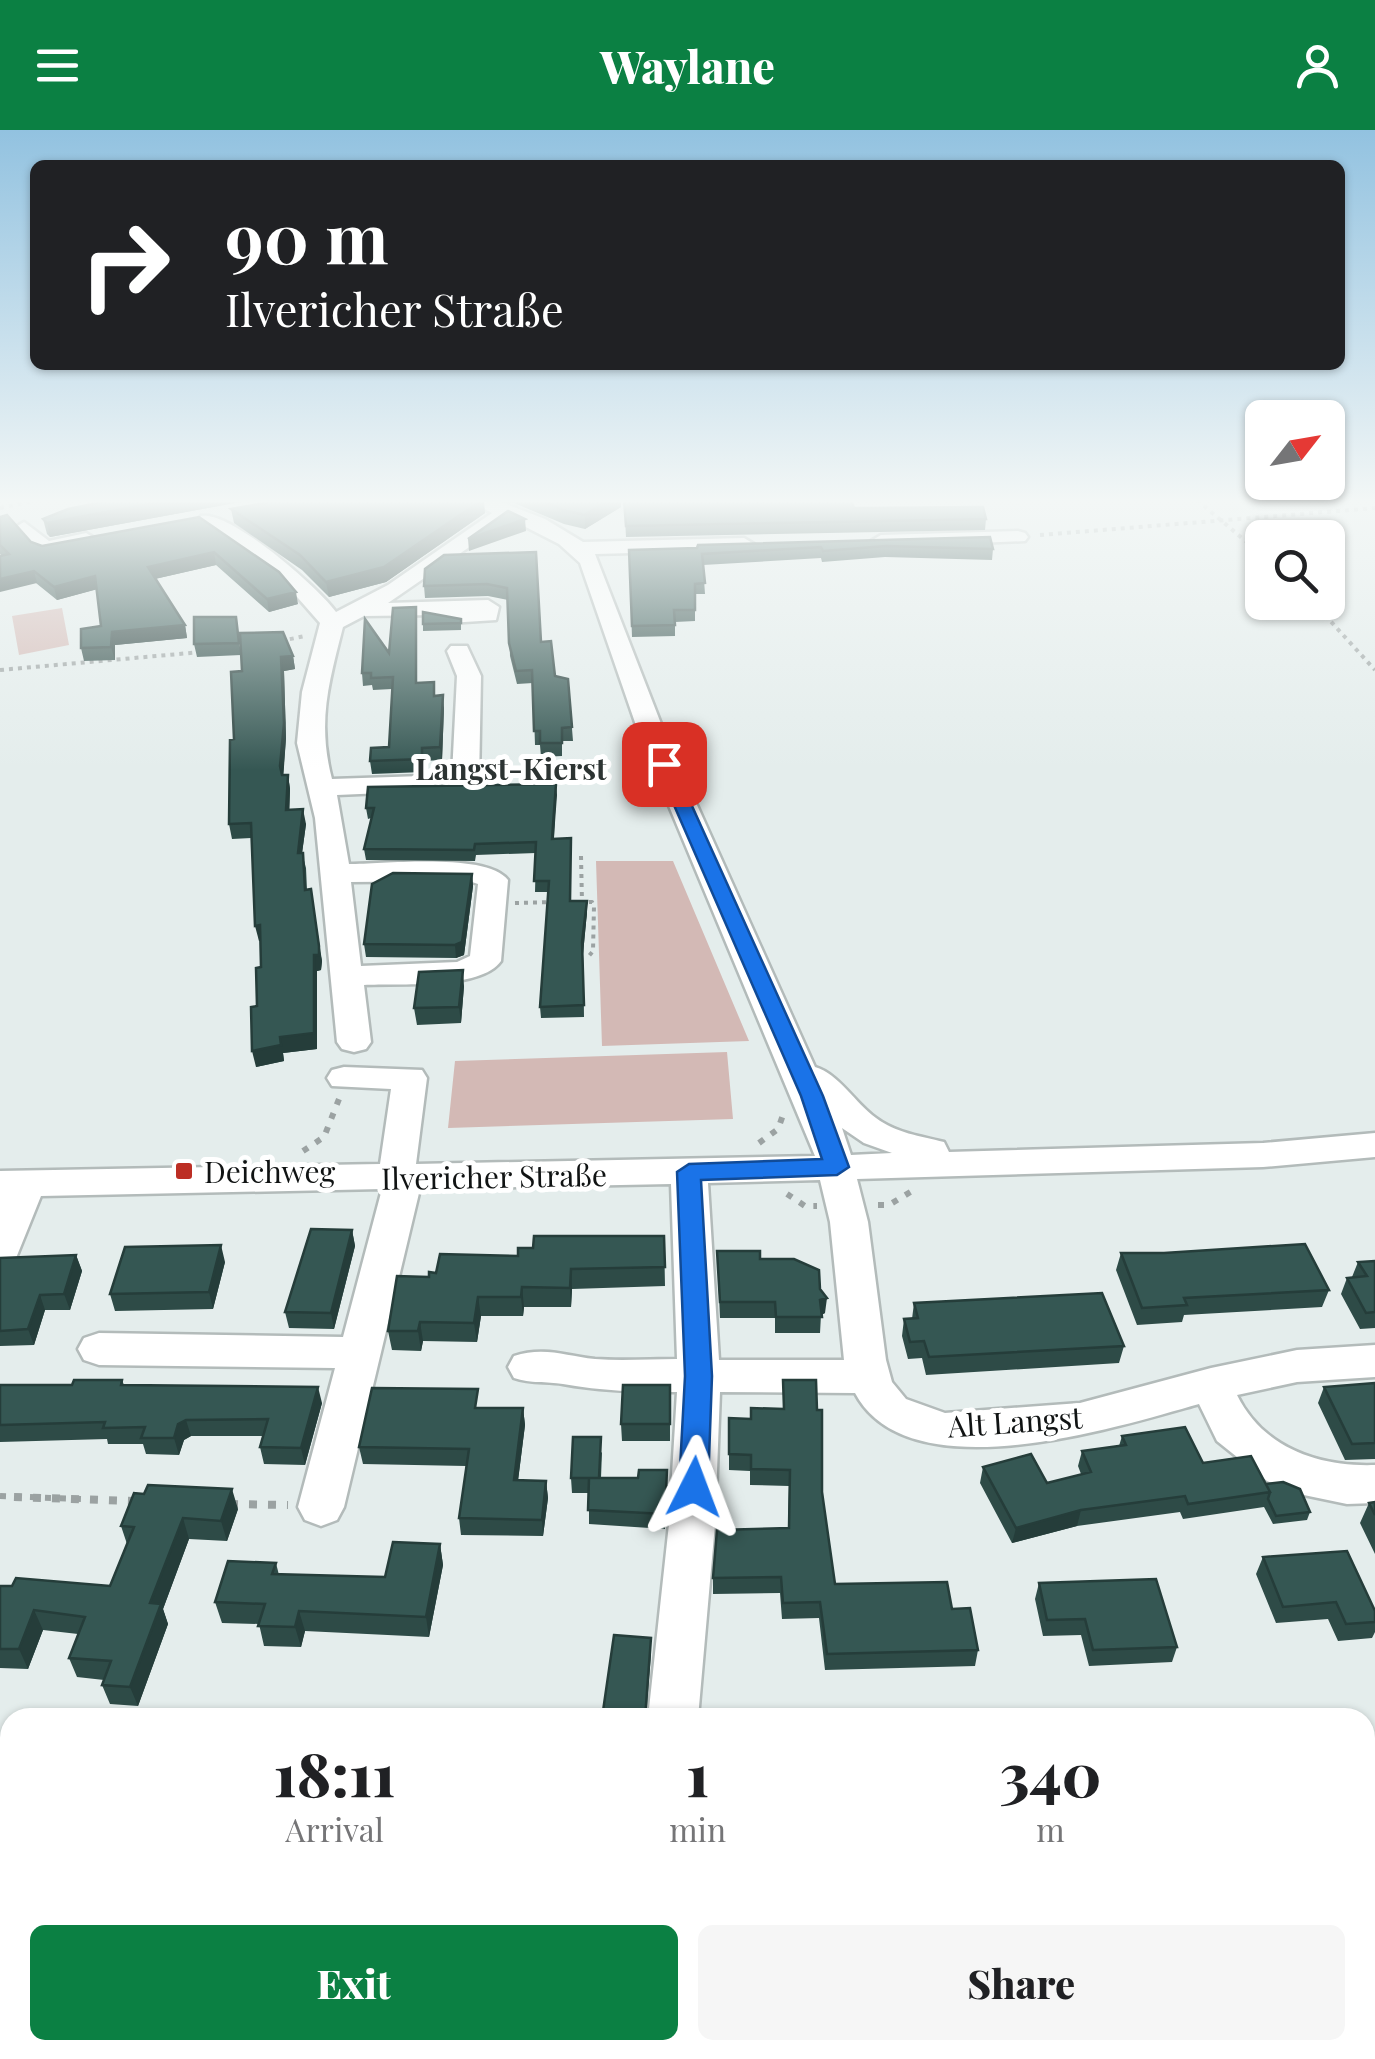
<!DOCTYPE html>
<meta charset="utf-8">
<style>
body{margin:0;font-family:"Playfair Display",serif;background:#f6f6f6;color:#202124;height:100vh;display:flex;flex-direction:column;font-size:38px;white-space:nowrap}
*{box-sizing:border-box;margin:0}
p{font-size:32px;color:#757577}
.icon{flex:none;width:55px;height:55px;fill:none;stroke:currentColor;stroke-width:2;stroke-linecap:round;stroke-linejoin:round}
.map{position:relative;flex:1;overflow:hidden}
.side{position:absolute;left:0px;top:1578px;width:1375px;height:352px;display:flex;flex-direction:column;background:#fff;border-radius:30px 30px 0 0;box-shadow:0 2px 8px #0004}
.side>*{flex:none}
.hud{position:absolute;left:30px;top:30px;width:1315px;height:210px;border-radius:15px;box-shadow:0 2px 8px #0004;background:#202124;color:#fff;overflow:hidden}
.needle{width:65px;rotate:59deg}
.tools{position:absolute;left:1245px;top:270px;display:grid;gap:20px}
.tools a{display:grid;place-items:center;width:100px;height:100px;border-radius:15px;background:#fff;box-shadow:0 2px 8px #0004;font-size:50px}
.pin{position:absolute;display:grid;place-items:center;width:85px;height:85px;color:#fff;margin:-42px;border-radius:20px;box-shadow:0 5px 15px #0006}
.me{position:absolute;width:110px;margin:-55px;rotate:3deg;stroke-linejoin:round;filter:drop-shadow(0 0 8px #0008)}
.turn{display:flex;align-items:center;gap:35px;height:210px;padding:0 30px;font-size:45px}
.turn .icon{width:130px;height:130px;stroke-width:2.5}
.turn b{display:block;font-size:70px;line-height:85px}
.eta{display:flex;justify-content:space-evenly;align-items:center;height:170px;text-align:center}
.eta b{font-size:60px;font-weight:800;line-height:70px}
.button{display:flex;gap:20px;margin-top:auto;padding:20px 30px}
.button a{flex:1;height:115px;border-radius:15px;background:#0b8043;color:#fff;font-size:40px;font-weight:800;line-height:115px;text-align:center}
.button a+a{background:#f6f6f6;color:#202124}
header{display:flex;justify-content:space-between;align-items:center;height:130px;padding:0 30px;background:#0b8043;color:#fff;font-size:45px;font-weight:800}
.map>svg:first-child{display:block}
</style>
<header><svg class="icon" aria-label="menu" viewBox="0 0 24 24"><path d="M4 6h16M4 12h16M4 18h16"/></svg>Waylane<svg class="icon" aria-label="person" viewBox="0 0 24 24"><circle cx="12" cy="8" r="4"/><path d="M4 21q1-7 8-7t8 7"/></svg></header>
<div class="map">
<svg width="1375" height="1929" viewBox="0 0 1375 1929">
<rect width="100%" height="100%" fill="#e4edec"/>
<path fill="#d3b9b5" d="M62,478L69,515L19,525L12,486Z
M673,731L749,911L602,916L596,731Z
M727,922L733,989L448,998L455,931Z
M1365,1697H1375V1929H0V1715H10V1920H1365Z"/>
<g fill="none" stroke-linecap="round" stroke-linejoin="round">
<g stroke="#b3bbba" stroke-width="5">
<path id="minor" d="M467,370H496L545,389L583,412L744,408L754,414L744,420L595,424L665,604L815,937C839,944 855,973 876,988C896,1003 920,1006 944,1012L949,1022L1263,1013L1375,1003V1027L1263,1037L857,1049L868,1092L886,1230L892,1252L906,1269L945,1283L1080,1273L1211,1238L1297,1220L1375,1215V1247L1297,1252L1237,1265C1263,1318 1319,1337 1375,1335V1373L1347,1374L1299,1364L1267,1351L1217,1311L1199,1274C1114,1298 908,1363 855,1263L720,1262L715,1394L698,1588H648L669,1394L677,1262C638,1262 601,1261 563,1254C546,1251 531,1254 514,1248L508,1237L514,1226C544,1216 566,1226 595,1229C622,1231 650,1229 677,1229L671,1054L420,1059L344,1377L337,1390L321,1396L305,1390L298,1377L335,1238L99,1235L84,1230L78,1219L84,1208L99,1203L343,1207L382,1059L41,1066L14,1133L0,1137V1041L380,1034L391,959L332,956L327,948L332,940L344,937L422,940L427,948L416,1034L815,1026L639,604L580,433L559,414L510,389L388,473L488,470L499,477L496,490L449,493L438,485L364,486L343,497C329,552 317,592 332,649L452,645L457,546L447,521L451,516H467L481,546L479,653L475,659L337,665L349,734C384,734 487,722 508,750L501,831C481,860 397,853 364,855L371,912L366,919L354,922L342,919L337,912L315,688L297,613L302,562L320,493L284,452L198,390L201,386C230,380 318,457 336,482L388,455L492,383ZM469,751L478,754L470,826L457,832L361,836L351,752ZM842,998L864,1013L892,1023L851,1025ZM820,1050L830,1092L844,1230H719L708,1053Z
M24,392L49,411L86,403L96,409L93,413L44,424L37,422L14,398Z
M1018,401L1025,403L1028,407L1025,411L881,417L871,411L881,405Z"/>
</g>
<path stroke="#9ba2a2" stroke-width="4" stroke-dasharray="4 5" stroke-linecap="butt" d="M1197,370L1262,425
M0,378L38,370
M1040,405L1375,378
M1313,472L1375,540
M281,511L305,506
M0,540L201,522
M581,726L582,772
M580,772H592L594,776L593,821L588,827
M515,773L554,772"/>
<path stroke="#9ba2a2" stroke-width="6" stroke-dasharray="6 9" stroke-linecap="butt" d="M759,1013L778,999L783,985
M303,1021L324,1007L339,969
M787,1064L805,1076H817
M878,1075H889L912,1061
M0,1366L81,1369"/>
<path stroke="#9ba2a2" stroke-width="8" stroke-dasharray="8 11" stroke-linecap="butt" d="M14,1367L134,1371
M230,1374L288,1375
M1365,1685H1375
M0,1701H10"/>
<use href="#minor" fill="#fff" fill-rule="evenodd"/>
</g>
<path fill="#2e4b47" d="M112,370H251L50,407L47,404L43,389Z
M497,370H621V377L585,399L564,394L514,373Z
M624,370L854,378L986,389L985,400L626,407Z
M231,379L485,383L386,452L329,467L302,440L234,393Z
M0,387L31,412L42,416L199,387L298,474L269,482L216,435L155,449L185,495L187,508L115,515V530L84,531L81,518L101,496L97,459L57,470L0,424Z
M990,407L993,419L992,430L885,427L822,432L821,428L703,435L705,464H695V491L675,492V506L632,507L629,420Z
M536,422L541,512L555,546L568,549L573,611H562V626L541,627L540,615H535L533,553L517,554L510,526L508,470L488,466L425,468L424,456Z
M416,477L417,553L436,566L444,578L442,630L423,631V642L372,644L370,631L389,617L392,559L373,560L372,555L363,556L362,543L389,523Z
M236,487L241,525L197,527L194,514Z
M461,489V500L423,501V494Z
M293,526L295,539L284,541L286,608L283,645H288L290,659L289,680L306,694L302,723L306,738L307,760L322,831L321,840L317,841V919L283,923L284,931L256,937L257,876L261,837L260,811H259L251,708L232,709L229,694L234,609L242,541Z
M556,654L554,709L571,771H587V782L583,824L584,887L541,888L540,877L549,762H535L536,723L476,725L475,731L366,730L364,719L371,688L368,689L366,678Z
M472,744L473,756L464,825L456,828L366,827L364,814Z
M464,856L461,893L417,895L414,878Z
M352,1100L355,1116L334,1199L289,1198L285,1182Z
M664,1106L665,1156L572,1159L571,1177H524L523,1186H481L477,1212L423,1211L421,1221L392,1220L388,1201L429,1147L436,1143L518,1126L533,1118Z
M717,1121L760,1129L820,1159L825,1183L821,1185L820,1203H775V1188H720Z
M1121,1123L1329,1160L1322,1177L1184,1185L1182,1192L1137,1195L1116,1140Z
M76,1125L82,1141L70,1180H45L34,1215L0,1216V1128Z
M1375,1131V1198L1360,1199L1341,1164L1347,1148L1352,1147L1358,1132Z
M225,1132L213,1179L115,1181L110,1164Z
M914,1173L1124,1216L1119,1233L926,1245L922,1228L908,1229L902,1206L904,1189H912Z
M122,1250L124,1255L322,1273L305,1335L264,1334L260,1317L263,1306H191L184,1310L179,1325L146,1324L143,1314H108L107,1309L0,1312V1255H72Z
M783,1250L822,1362L835,1454L952,1479L978,1520L975,1536L825,1540L819,1488L782,1489L780,1463L713,1464V1448L788,1398L789,1356L750,1355V1341L729,1340V1288L751,1289L783,1279Z
M1375,1253V1329L1345,1330L1318,1273L1324,1257Z
M670,1255V1311H622L621,1294Z
M480,1278H523L525,1295L518,1350L546,1351L548,1368L543,1406L461,1405L459,1388L466,1336L363,1334L359,1317Z
M1122,1306L1266,1354L1310,1382L1307,1390L1273,1394L1264,1377L1183,1389L1180,1382L1077,1396L1012,1413L980,1353L983,1337L1047,1353L1081,1344L1078,1336L1082,1321L1119,1316Z
M602,1322L601,1348L668,1355L665,1399L589,1394V1363H572L571,1348Z
M1375,1372V1424L1360,1393L1369,1373Z
M238,1379L227,1411L189,1409L163,1479L168,1494L138,1576L110,1574L102,1555L104,1550L77,1547L69,1528L78,1504L43,1500L28,1539L0,1538V1456H110L127,1414L121,1396Z
M440,1414L443,1435L429,1507L305,1501L301,1517L264,1516L259,1494L222,1493L215,1472L276,1433L279,1445L385,1447Z
M1263,1427L1375,1481V1502L1372,1508L1338,1511L1328,1489L1276,1493L1256,1444Z
M1039,1453L1177,1517L1172,1532L1089,1536L1081,1505L1043,1506L1035,1469Z"/>
<path fill="#253d3a" d="M171,370H251L50,407L47,393Z
M482,370H484L485,383L386,452L329,467L326,452Z
M608,370H621V377L585,399V385Z
M525,389L526,401L469,421L468,409Z
M214,422L216,435L150,450L148,437Z
M34,441L37,453L0,462V449Z
M95,446L98,459L57,470L54,457Z
M296,462L298,474L269,482L267,469Z
M416,477L417,489V566L416,553Z
M185,495L187,508L115,515V530L111,517L112,502Z
M293,526L295,539L284,541L286,608L283,651L280,636L281,527Z
M443,565L444,578L442,630L440,617Z
M288,645L290,659L289,695L286,680Z
M556,654L557,665L553,720L552,709Z
M303,679L306,694L300,738L298,723Z
M472,744L473,756L464,825L456,828L455,815Z
M311,759L322,831L321,840L317,841V919L283,923L284,931L256,937L252,921L280,907Z
M587,771V782L583,824L584,887L582,812Z
M260,795L263,811H259L255,796Z
M463,840L464,856L461,893L459,877Z
M352,1100L355,1116L334,1199L331,1183Z
M221,1115L225,1132L213,1179L209,1162Z
M76,1125L82,1141L70,1180L64,1164Z
M571,1139L572,1159L571,1177L570,1158Z
M522,1157L524,1177L523,1186L521,1167Z
M40,1165L45,1180L34,1215L28,1199Z
M478,1167L481,1186L477,1212L474,1193Z
M827,1168L825,1183L819,1186L820,1170Z
M420,1192L423,1211L421,1221L418,1201Z
M318,1257L322,1273L305,1335L301,1318Z
M523,1278L525,1295L516,1367L514,1350Z
M186,1290L191,1306L184,1310L179,1325L174,1308L178,1294Z
M546,1351L548,1368L543,1406L542,1390Z
M232,1359L238,1379L227,1411L221,1391Z
M1081,1380L1077,1396L1012,1413L1016,1398Z
M183,1388L189,1409L163,1479L168,1494L138,1576L130,1557L150,1473Z
M440,1414L443,1435L429,1507L426,1487Z
M34,1480L43,1500L28,1539L19,1519Z
M299,1481L305,1501L301,1517L295,1497Z
M651,1508V1524L646,1588H645Z"/>
<path fill="#355753" stroke="#253d3a" stroke-width="2.5" d="M112,370H171L47,393L43,389L68,379Z
M281,370H482L384,437L326,452L300,425L231,379Z
M540,370H608L585,385L563,380Z
M624,370H851L854,378L983,377L986,389L626,396Z
M508,381L525,389L468,409Z
M7,385L31,412L42,416L199,387L279,442L296,462L267,469L214,422L148,437L185,495L112,502L111,517L81,518V499L101,496L95,446L54,457L34,441L0,449V426L9,424L0,415V387Z
M990,407L993,419L886,416L823,421L821,417L702,424L705,453L695,454V480H674L675,495L632,496L629,420L697,418L698,415Z
M536,422L541,512L551,511L555,546L568,549L572,597L562,598V613H540V601H534L532,540L516,541L509,513L507,458L487,454L424,456L425,439L444,425Z
M416,477V553L434,552V566L443,565L440,617L422,618V629L370,631L371,618L389,617L393,547L371,548V543H362L365,489L389,523L393,478Z
M423,482L461,489V493L423,494Z
M194,487H236L239,513L194,514Z
M283,502L293,526L281,527L284,593L280,636L282,645H288L286,680L303,679L298,723H303L305,760L311,759L319,816V825H314V903L280,907L281,915L252,921L251,877L257,876L256,838L261,837L260,795L255,796L251,693L229,694L230,610L234,609L231,542L242,541L240,503Z
M556,654L552,709L571,708L570,771H587L582,812L584,875L540,877L549,751H534L536,712L475,714L474,720L364,719L374,678H366L368,657Z
M393,743L472,744L462,812L455,815L364,814L372,754Z
M463,840L459,877L414,878L419,842Z
M311,1099L352,1100L331,1183L285,1182Z
M534,1106H664L665,1137L571,1139L570,1158L522,1157L521,1167H478L474,1193L420,1192L418,1201H388L397,1146L429,1147V1142L436,1143L440,1124L518,1126V1118H533Z
M1305,1114L1329,1160L1184,1168L1187,1175L1142,1178L1121,1123H1164Z
M221,1115L209,1162L110,1164L125,1117Z
M717,1121H760V1129H794L819,1140L820,1159L827,1168L820,1170L822,1187H776L775,1172H720Z
M76,1125L64,1164L40,1165L28,1199L0,1201V1128Z
M1375,1131V1182L1366,1183L1347,1148L1367,1146L1358,1132Z
M1102,1163L1124,1216L929,1227L924,1211L910,1212L904,1189L918,1188L914,1173Z
M74,1250H122L121,1255L318,1257L301,1318L260,1317L268,1289L186,1290L178,1294L174,1308H141L145,1297L103,1298L105,1292L0,1295V1255H72Z
M783,1250H816L817,1280H822V1362L835,1454L947,1452L952,1479L970,1478L978,1520L827,1524L820,1472L783,1473L781,1447L713,1448L717,1400L789,1398L790,1340L751,1339V1325L729,1324V1288L751,1289V1278L784,1279Z
M1375,1253V1313L1352,1314L1324,1257Z
M623,1255H670V1294H621Z
M372,1258L478,1259L475,1278H523L514,1350L546,1351L542,1390L459,1388L469,1319L359,1317Z
M1185,1297L1203,1333L1251,1326L1270,1362L1188,1374L1185,1366L1081,1380L1016,1398L983,1337L1031,1324L1047,1353L1091,1342L1082,1321L1126,1315L1122,1306Z
M573,1307H601L599,1348H571Z
M639,1340H667L665,1384L588,1380L589,1348H638Z
M1283,1352L1300,1359L1310,1382L1276,1386L1268,1369L1270,1362L1266,1354Z
M148,1355L232,1359L221,1391L183,1388L150,1473L161,1474L130,1557L102,1555L111,1531L69,1528L85,1487L34,1480L19,1519H0V1456H12L16,1448L110,1456L134,1397L121,1396L134,1363L144,1364Z
M1375,1372V1385L1369,1373Z
M393,1412L440,1414L426,1487L299,1481L295,1497L258,1496L265,1474L215,1472L228,1431L276,1433L272,1444L385,1447Z
M1347,1421L1375,1481V1492L1346,1494L1336,1472L1283,1477L1263,1427Z
M1156,1449L1177,1517L1093,1520L1085,1489L1047,1490L1039,1453Z
M614,1505L651,1508L645,1588H602Z"/>
<linearGradient id="sky" x2="0" y2="1"><stop stop-color="#92c2e0"/><stop offset="0.58" stop-color="#f3f7f6"/><stop offset="1" stop-color="#f3f7f6" stop-opacity="0"/></linearGradient>
<rect width="1375" height="640" fill="url(#sky)"/>
<path fill="#1a73e8" stroke="#114b97" stroke-width="2.5" d="M664,629L673,634L823,966L849,1037L837,1045L701,1050L712,1246L708,1357L704,1366L694,1369L683,1366L679,1357L685,1246L677,1042L689,1034L822,1029L801,966L656,634Z"/>
<rect fill="#bc2e24" stroke="#fff" stroke-width="4" x="174" y="1031" width="20" height="20" rx="5"/>
<g text-anchor="middle" dominant-baseline="central" stroke-width="10" stroke-linejoin="round" paint-order="stroke">
<g font-size="30" font-weight="bold" fill="#2c3332" stroke="#fff">
<text x="511" y="638">Langst-Kierst</text>
</g>
<g font-size="30" fill="#101313" stroke="#fff" text-anchor="start">
<text x="204" y="1041">Deichweg</text>
</g>
<g font-size="30" fill="#101313" stroke="#fff">
<text transform="translate(494 1046) rotate(-1)">Ilvericher Straße</text>
<text transform="translate(1015 1291) rotate(-4)">Alt Langst</text>
</g>
</g>
</svg>
<div class="tools">
<a><svg class="needle" viewBox="-14 -14 28 28"><path d="M0-13l5 13h-10z" fill="#e53935"/><path d="M0 13l5-13h-10z" fill="#757577"/></svg></a>
<a><svg class="icon" aria-label="search" viewBox="0 0 24 24"><circle cx="10" cy="10" r="6"/><path d="M15 15l6 6"/></svg></a>
</div>
<div class="pin" style="left:664px;top:634px;background:#d93025"><svg class="icon" aria-label="arrive" viewBox="0 0 24 24"><path d="M6 21V4h12l-3 4 3 4H6"/></svg></div>
<svg class="me" style="left:694px;top:1357px" viewBox="-20 -20 40 40"><path d="M0-17L14 15 0 8-14 15z" fill="#1a73e8" stroke="#fff" stroke-width="4"/></svg>
<div class="hud">
<div class="turn"><svg class="icon" aria-label="right" viewBox="0 0 24 24"><path d="M7 20v-9h11M14 6l5 5-5 5"/></svg><div><b>90 m</b>Ilvericher Straße</div></div>
</div>
<section class="side">
<div class="eta">
<div><b>18:11</b><p>Arrival</p></div>
<div><b>1</b><p>min</p></div>
<div><b>340</b><p>m</p></div>
</div>
<div class="button"><a>Exit</a><a>Share</a></div>
</section>
</div>
